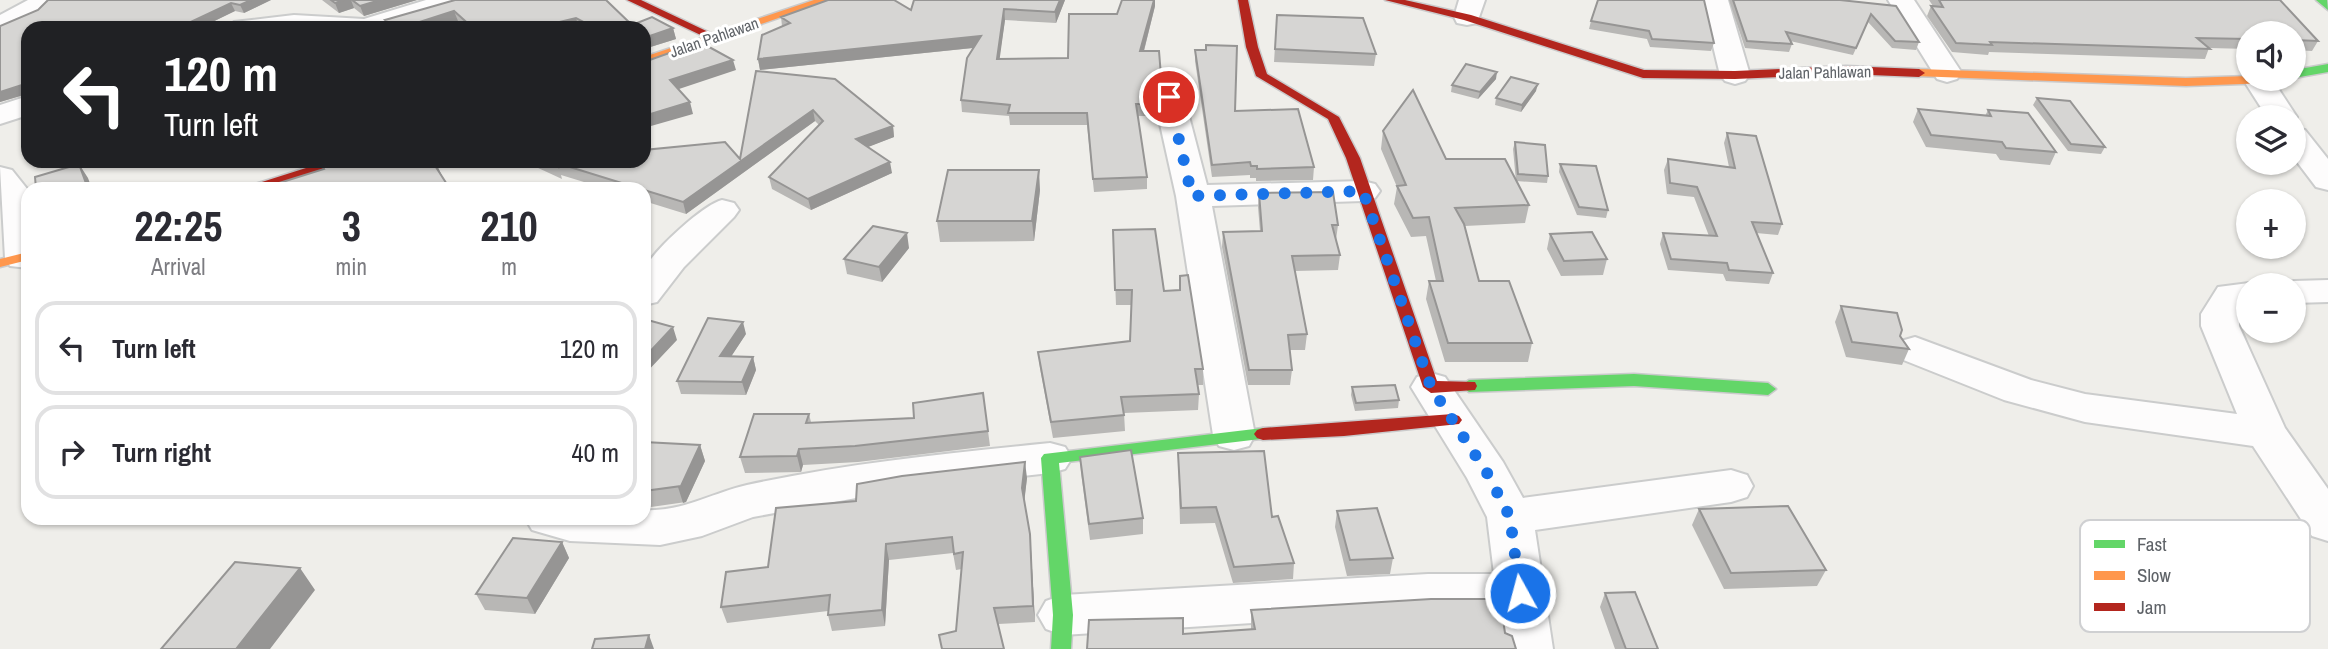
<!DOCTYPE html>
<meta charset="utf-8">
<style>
body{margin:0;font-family:"Archivo Narrow",sans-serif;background:#f7f7f7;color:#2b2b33;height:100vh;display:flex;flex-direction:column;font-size:26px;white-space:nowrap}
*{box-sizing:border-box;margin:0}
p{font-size:23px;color:#7c7c81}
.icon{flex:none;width:38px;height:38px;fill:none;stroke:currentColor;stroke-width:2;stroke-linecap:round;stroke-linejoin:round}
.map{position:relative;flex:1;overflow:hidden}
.side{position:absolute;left:21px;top:182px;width:630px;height:343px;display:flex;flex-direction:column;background:#fff;border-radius:21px;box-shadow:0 2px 5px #0004}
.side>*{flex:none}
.guide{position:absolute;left:21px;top:21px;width:630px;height:147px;border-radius:21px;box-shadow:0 2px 5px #0004;background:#202124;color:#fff;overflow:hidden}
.buttons{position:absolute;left:2236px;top:21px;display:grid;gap:14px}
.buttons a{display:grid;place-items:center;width:70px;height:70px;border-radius:50%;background:#fff;box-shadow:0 2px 5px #0004;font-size:35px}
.pin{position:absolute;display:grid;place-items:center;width:60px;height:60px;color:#fff;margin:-30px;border:4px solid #fff;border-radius:50%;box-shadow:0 2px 7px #0007}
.me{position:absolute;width:77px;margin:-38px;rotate:353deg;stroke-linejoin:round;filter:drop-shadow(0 0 5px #0008)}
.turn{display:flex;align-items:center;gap:24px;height:147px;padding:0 28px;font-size:32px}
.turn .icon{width:91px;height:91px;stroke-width:2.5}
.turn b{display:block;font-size:49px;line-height:60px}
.eta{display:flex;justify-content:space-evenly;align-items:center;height:119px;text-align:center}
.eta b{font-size:42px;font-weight:700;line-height:49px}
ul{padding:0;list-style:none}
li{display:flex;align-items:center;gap:21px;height:94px;margin:0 14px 10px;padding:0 14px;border:4px solid #e1e1e2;border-radius:21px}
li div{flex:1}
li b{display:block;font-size:26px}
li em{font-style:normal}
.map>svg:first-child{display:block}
</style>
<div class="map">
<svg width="2328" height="649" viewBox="0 0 2328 649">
<rect width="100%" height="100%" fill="#efeeea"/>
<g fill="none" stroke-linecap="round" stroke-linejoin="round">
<g stroke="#cbcccc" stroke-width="4">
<path id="street" d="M28,0H57L42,16L0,33V15Z
M426,0H467L463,6L390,28H230L234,22L294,15L364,19Z
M1459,0H1485L1477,23L1467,25L1457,23L1454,17Z
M1702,0H1728L1750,75L1745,81L1735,84L1725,81L1720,75Z
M1888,0H1914L1962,73L1957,79L1947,82L1937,79Z
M2249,75V79H2272L2297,117L2294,122V117H2267L2244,81Z
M1169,88L1180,91L1184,97L1207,185L1363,181L1375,184L1380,191L1375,198L1363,201L1212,206L1255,435L1249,446L1234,450L1219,446L1213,435L1176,196L1154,97L1158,91Z
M28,96V115L0,124V105Z
M2294,128L2305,130L2328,159V190L2316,187L2294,158Z
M0,167L12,170L28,190V268L10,266L5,258Z
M722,200L734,203L739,210L734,217L684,267L657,302L644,305C644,295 641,277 645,268C655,249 703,205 722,200Z
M2328,280V302L2294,303V285H2280L2294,281Z
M2249,283L2259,285H2249V305L2244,306L2239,314V326L2285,428L2328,489V541L2312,536L2253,446L2085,422L2004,400L1901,359L1895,350L1901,341L1915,337L2031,380L2085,394L2237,414L2201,326V314L2218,287Z
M1431,373L1445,377L1503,462L1523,498L1731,470L1747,475L1753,486L1747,497L1731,502L1535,530L1553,649H1503L1498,612H1428L1063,635L1046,629L1038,615L1046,601L1063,595L1428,574H1494L1487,517L1467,478L1411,387L1417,377Z
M1050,443L1065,447L1072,458L1065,469L1050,473L905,489L753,517L702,536L660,545L570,541L532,530L525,518H644V510C682,512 712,493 747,485C847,463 949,453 1050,443Z"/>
</g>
<g stroke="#cacacb" stroke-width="3">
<path id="fast" d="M2316,0H2327L2328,10Z
M2328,64V72L2294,78V70Z
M1634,374L1768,383L1776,389L1768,395L1634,386L1469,392L1461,386L1469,380Z
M1263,428L1269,430L1272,434L1269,438L1059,463L1073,615L1071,649H1051L1053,615L1041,458L1044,454Z"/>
</g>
<g stroke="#cacacb" stroke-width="3">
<path id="slow" d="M814,0H830L644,65V57Z
M1919,69L2186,78L2249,76V79H2276L2270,83L2186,86L1915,76V70Z
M28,252V260L0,267V259Z"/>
</g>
<g stroke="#cacacb" stroke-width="3">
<path id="jam" d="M627,0H641L719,37L709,39Z
M1238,0H1248L1258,47L1267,74L1339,117L1360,158L1437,381L1475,382L1477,386L1475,390L1431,393L1423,387L1346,158L1328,119L1256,76L1246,47Z
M1385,0H1405L1471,15L1644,70L1735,71L1846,66L1919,69L1925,73L1919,77L1846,74L1735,79L1643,78L1464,20Z
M328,161H349L347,164L268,189H247L249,186Z
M1453,414L1459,416L1462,420L1459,424L1344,436L1263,440L1257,438L1254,434L1257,430L1263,428Z"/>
</g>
<use href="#street" fill="#fdfcfc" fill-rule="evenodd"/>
<use href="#fast" fill="#63d668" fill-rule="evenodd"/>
<use href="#slow" fill="#ff974d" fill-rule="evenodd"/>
<use href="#jam" fill="#b3261e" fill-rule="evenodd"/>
</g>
<path fill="#b8b7b5" d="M48,0H271L244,13L235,11L200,28H28V95L27,94L0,102V26L38,10Z
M322,0H417L364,16L354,8L339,13Z
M455,0H606L632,25L652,17L673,28L676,39L644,49V28H465L458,21L437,28H388L385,20Z
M1065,0L1056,23L1005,20L999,59L1068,58L1117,14L1155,6L1144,51L1161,76V87L1154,94L1155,104V116H1138L1147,177V189L1094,192L1087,125H1010L1009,116L962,112L961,100L973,48L760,70L758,59L782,26L781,17Z
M1729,0H1840L1896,6L1919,42L1916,50L1892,48L1868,22L1853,55L1790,41L1792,44L1789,52L1745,48Z
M1929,0H2280L2318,41L2312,51L2294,50V33H2249V49L2209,48L2205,59L1989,52L1988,55L1952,52L1927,16L1931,6H1933Z
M1277,15L1376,54L1374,66L1274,62Z
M1591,21L1714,43L1711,51L1650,47L1647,39L1589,29Z
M1195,50L1235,111L1314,167L1313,180L1256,181V178H1250V175L1212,177L1195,61Z
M756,71L893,126L894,137L867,147L892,173L811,210L772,189L769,177L819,125L815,121L686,214L644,201V189H607L561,175L562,179L523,161H644L740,159Z
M1496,79L1478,99L1451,92L1452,85Z
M1536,91L1521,112L1495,105L1496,98Z
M2037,98L2105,147L2101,154L2068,151L2033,105Z
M1918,109L1985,116L1988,110L2056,152L2050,165L2000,160L1996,154L1926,147L1913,122Z
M1383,131L1446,159L1529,205L1525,223L1465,226L1479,281L1532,343L1528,362H1445L1426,299L1429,281H1436L1426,236L1411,237L1394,204L1397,187L1381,149Z
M1727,133L1782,224L1778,235L1756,233L1773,273L1769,284L1726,281L1723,274L1668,270L1660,244L1663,233L1709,236L1694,197L1667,194L1664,170L1668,159L1729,167L1724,143Z
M1515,142L1548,176L1547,183L1516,181L1513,149Z
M1560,164L1608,210L1606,218L1577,215L1559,172Z
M1040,190L1034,241L940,242L937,221Z
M1259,193L1338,225L1336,240L1340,255L1338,270L1295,271L1307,334L1305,350H1290L1292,370L1290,385H1248L1222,247L1223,232L1260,231L1258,207Z
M1113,230L1164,291L1203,369V385H1197L1199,394L1198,410L1124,413L1125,431L1053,438L1040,368L1038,352L1130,341L1131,305H1116Z
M1550,234L1607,259L1603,275L1561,276L1547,249Z
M909,248L882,282L847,274L844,259Z
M1841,306L1900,336L1909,349L1902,365L1846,357L1835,322Z
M746,334L731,356L753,357L756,370L746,395L681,394L677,381Z
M1352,387L1399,400L1398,408L1355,411L1351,395Z
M809,414L811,422L988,431L990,446L858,462L803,465L801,472L745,473L740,457Z
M644,442L700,445L705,461L686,502L644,508Z
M1178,453L1272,517L1294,563L1293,579L1233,583L1215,523L1180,524Z
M1080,457L1143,518V534L1090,540L1081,473Z
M1027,478L1024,501L1031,550L1035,622L998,624L956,631L962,569L956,570L953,553L889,560L885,626L832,631L828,615V611L727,623L721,607L768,567L856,501Z
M1699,509L1826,570L1817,586L1724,589L1692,525Z
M1337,511L1393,558L1390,574L1347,576L1335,527Z
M562,542L569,558L535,614L485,610L476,594Z
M1605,593L1658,649H1615L1600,607Z
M1251,610L1505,633L1183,634L1251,629Z"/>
<path fill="#969594" d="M251,0H271L244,13L240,5Z
M344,0H351L354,8L339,13L335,3Z
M380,0H417L364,16L360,6Z
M1060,0H1065L1056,23L1055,12Z
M1154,0H1155V6L1141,62L1140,51Z
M231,3L235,11L200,28H178Z
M1004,9L1005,20L998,71L997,59Z
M454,11L458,21L437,28H401Z
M576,18L579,28H534Z
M673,28L676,39L644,49V38Z
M981,36L982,47L760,70L758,59Z
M733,60L736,70L673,91L670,80Z
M1497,72L1496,79L1478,99L1480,92Z
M1161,76V87L1152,96V84Z
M1538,84L1536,91L1521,112L1522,105Z
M22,85L27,94L0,102V92Z
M690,102L693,114L644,128V116Z
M813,110L815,121L686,214L683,202Z
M893,126L894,137L858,151L856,139Z
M432,161H435L443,178Z
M890,162L892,173L811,210L808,199Z
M79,164L88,178L92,189H88Z
M1039,170L1040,190L1034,241L1032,221Z
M403,184L405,189H387Z
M907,233L909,248L882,282L879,267Z
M743,322L746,334L723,369L720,356Z
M673,327L677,340L644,375V358Z
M753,357L756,370L746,395L742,382Z
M700,445L705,461L686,502L683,503L678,487Z
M799,449L803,465L801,472L797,456Z
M1025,462L1027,478L1024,504L1022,488Z
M1030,534L1031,550L1035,622L1033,606Z
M562,542L569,558L535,614L527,598Z
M886,544L889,560L885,626L882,610Z
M300,568L315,590L270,649H236Z
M649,635L654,649H645Z"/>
<path fill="#d6d5d3" stroke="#969594" stroke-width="2" d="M48,0H251L240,5L231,3L178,28H28V89L25,90L22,85L0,92V26L38,10Z
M331,0H344L335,3Z
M352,0H380L360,6Z
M455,0H606L632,25L652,17L673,28L644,38V28H606L599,24L593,27L576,18L534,28H473L454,11L401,28H395L385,20Z
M828,0H894L911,10L914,0H1060L1055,12L1004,9L997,59L1068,58L1069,14H1117L1122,0H1154L1140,51H1159L1161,76L1152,84L1155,104H1136L1147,177L1093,179L1087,113H1008L1010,105L961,100L967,58L981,36L758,59L762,35L790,23L781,17Z
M1598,0H1704L1714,43L1652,39L1649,31L1591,21Z
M1733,0H1840L1896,6L1919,42L1895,41L1871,14L1856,48L1786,32L1792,44L1747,41Z
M1939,0H2280L2318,41L2294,40V33H2249V39L2197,38L2210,49L1990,42L1992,45L1956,43L1931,6L1943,7Z
M1277,15L1363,18L1376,54L1275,49Z
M700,42L733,60L670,80L690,102L644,116V62Z
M1206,45L1237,46L1235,111L1298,109L1314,167L1257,169V166H1251L1250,162L1212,165L1195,50H1206Z
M1466,64L1497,72L1480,92L1452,85Z
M756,71L835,79L893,126L856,139L890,162L808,199L769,177L823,121L813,110L683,202L644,190V189H641L557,163L558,167L544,161H644V150L725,142L740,159Z
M1511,77L1538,84L1522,105L1496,98Z
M1413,90L1446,159H1505L1529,205L1455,208L1464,224L1479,281H1509L1532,343H1448L1429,281H1443L1429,217L1413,218L1397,186L1406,185L1383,131Z
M2037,98L2070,101L2105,147L2071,144Z
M1918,109L1991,116L1988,110L2028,113L2056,152L2006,148L2002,142L1931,135Z
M1727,133L1756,136L1782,224L1752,222L1773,273L1729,270L1727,263L1671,259L1663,233L1717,236L1697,187L1670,183L1668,159L1735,168Z
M1515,142L1545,145L1548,176L1518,174Z
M319,161H432L450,189H406L403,184L387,189H260L324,169Z
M79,164L88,189H36L35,177Z
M1560,164L1596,166L1608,210L1579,207Z
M948,170H1039L1032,221H937Z
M1333,192L1338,225H1332L1340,255L1292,256L1307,334L1288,335L1292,370H1249L1223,232L1262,231L1259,193Z
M873,226L907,233L879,267L844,259Z
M1155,229L1164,291L1180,290V276L1188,275L1203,369H1195L1199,394L1121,397L1124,415L1051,422L1038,352L1130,341L1132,290H1115L1113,230Z
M1592,232L1607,259L1564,261L1550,234Z
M1841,306L1897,313L1902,330L1900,336L1909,349L1852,342Z
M708,318L743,322L720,356L753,357L742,382L677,381Z
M644,319L673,327L644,358Z
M1395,385L1399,400L1356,403L1352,387Z
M983,393L988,431L855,446L799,449L797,456L740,457L754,414H809L806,423L914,418L913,403Z
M644,442L700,445L681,486L644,491Z
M1131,450L1143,518L1089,524L1080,457Z
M1264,451L1272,517L1278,516L1294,563L1234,567L1216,507L1181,508L1178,453Z
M1025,462L1022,488L1030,534L1033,606L994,608L1004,649H942L939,635L956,631L963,552L954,554L952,537L886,544L882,610L828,615L830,595L721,607L726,572L768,567L776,508L856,501L857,484L902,476Z
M1788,506L1826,570L1731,573L1699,509Z
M1377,508L1393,558L1350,560L1337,511Z
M513,538L562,542L527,598L476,594Z
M235,562L300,568L236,649H161Z
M1635,592L1658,649H1626L1605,593Z
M1431,599H1500L1505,633L1512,636L1516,649H1087L1089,620L1183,618V634L1255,629L1251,610Z
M649,635L645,649H592L595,639Z"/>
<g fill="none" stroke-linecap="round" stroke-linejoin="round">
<path stroke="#1a73e8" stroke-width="12" stroke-dasharray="0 21.6" d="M1169,97L1192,196L1363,191L1431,387L1487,473L1510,517L1520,593"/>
</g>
<g text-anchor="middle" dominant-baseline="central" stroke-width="6" stroke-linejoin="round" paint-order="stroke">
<g font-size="16" fill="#5f6368" stroke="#fff">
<text transform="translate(714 37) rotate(-19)">Jalan Pahlawan</text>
<text transform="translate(1825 72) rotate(-1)">Jalan Pahlawan</text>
</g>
</g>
<rect x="2080" y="520" width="230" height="112" rx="10" fill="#fff" stroke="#cfd0d2" stroke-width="2"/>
<rect x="2094" y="540" width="31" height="8" fill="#63d668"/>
<rect x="2094" y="571" width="31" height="9" fill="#ff974d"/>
<rect x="2094" y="603" width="31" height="8" fill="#b3261e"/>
<g font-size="19" fill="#5f6368">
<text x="2137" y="551">Fast</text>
<text x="2137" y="582">Slow</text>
<text x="2137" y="614">Jam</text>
</g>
</svg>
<div class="buttons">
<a><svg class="icon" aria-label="sound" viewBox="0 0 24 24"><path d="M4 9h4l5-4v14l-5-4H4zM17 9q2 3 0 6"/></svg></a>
<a><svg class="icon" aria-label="layers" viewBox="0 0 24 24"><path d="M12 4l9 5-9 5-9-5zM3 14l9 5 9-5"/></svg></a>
<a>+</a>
<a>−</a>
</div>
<div class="pin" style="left:1169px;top:97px;background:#d93025"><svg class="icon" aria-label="arrive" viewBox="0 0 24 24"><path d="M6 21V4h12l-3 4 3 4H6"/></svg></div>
<svg class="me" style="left:1520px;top:593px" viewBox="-20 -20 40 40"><circle r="17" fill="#1a73e8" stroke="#fff" stroke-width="3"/><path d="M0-11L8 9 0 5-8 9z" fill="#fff"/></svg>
<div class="guide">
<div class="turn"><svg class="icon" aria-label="left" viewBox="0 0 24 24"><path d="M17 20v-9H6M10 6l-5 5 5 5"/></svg><div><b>120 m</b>Turn left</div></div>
</div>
<section class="side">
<div class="eta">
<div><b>22:25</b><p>Arrival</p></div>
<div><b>3</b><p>min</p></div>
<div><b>210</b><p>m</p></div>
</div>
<ul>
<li><svg class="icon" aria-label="left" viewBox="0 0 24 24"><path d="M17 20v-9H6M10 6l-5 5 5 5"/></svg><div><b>Turn left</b></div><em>120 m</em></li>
<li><svg class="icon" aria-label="right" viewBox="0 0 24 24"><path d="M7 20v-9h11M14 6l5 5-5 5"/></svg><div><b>Turn right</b></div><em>40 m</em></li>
</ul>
</section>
</div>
